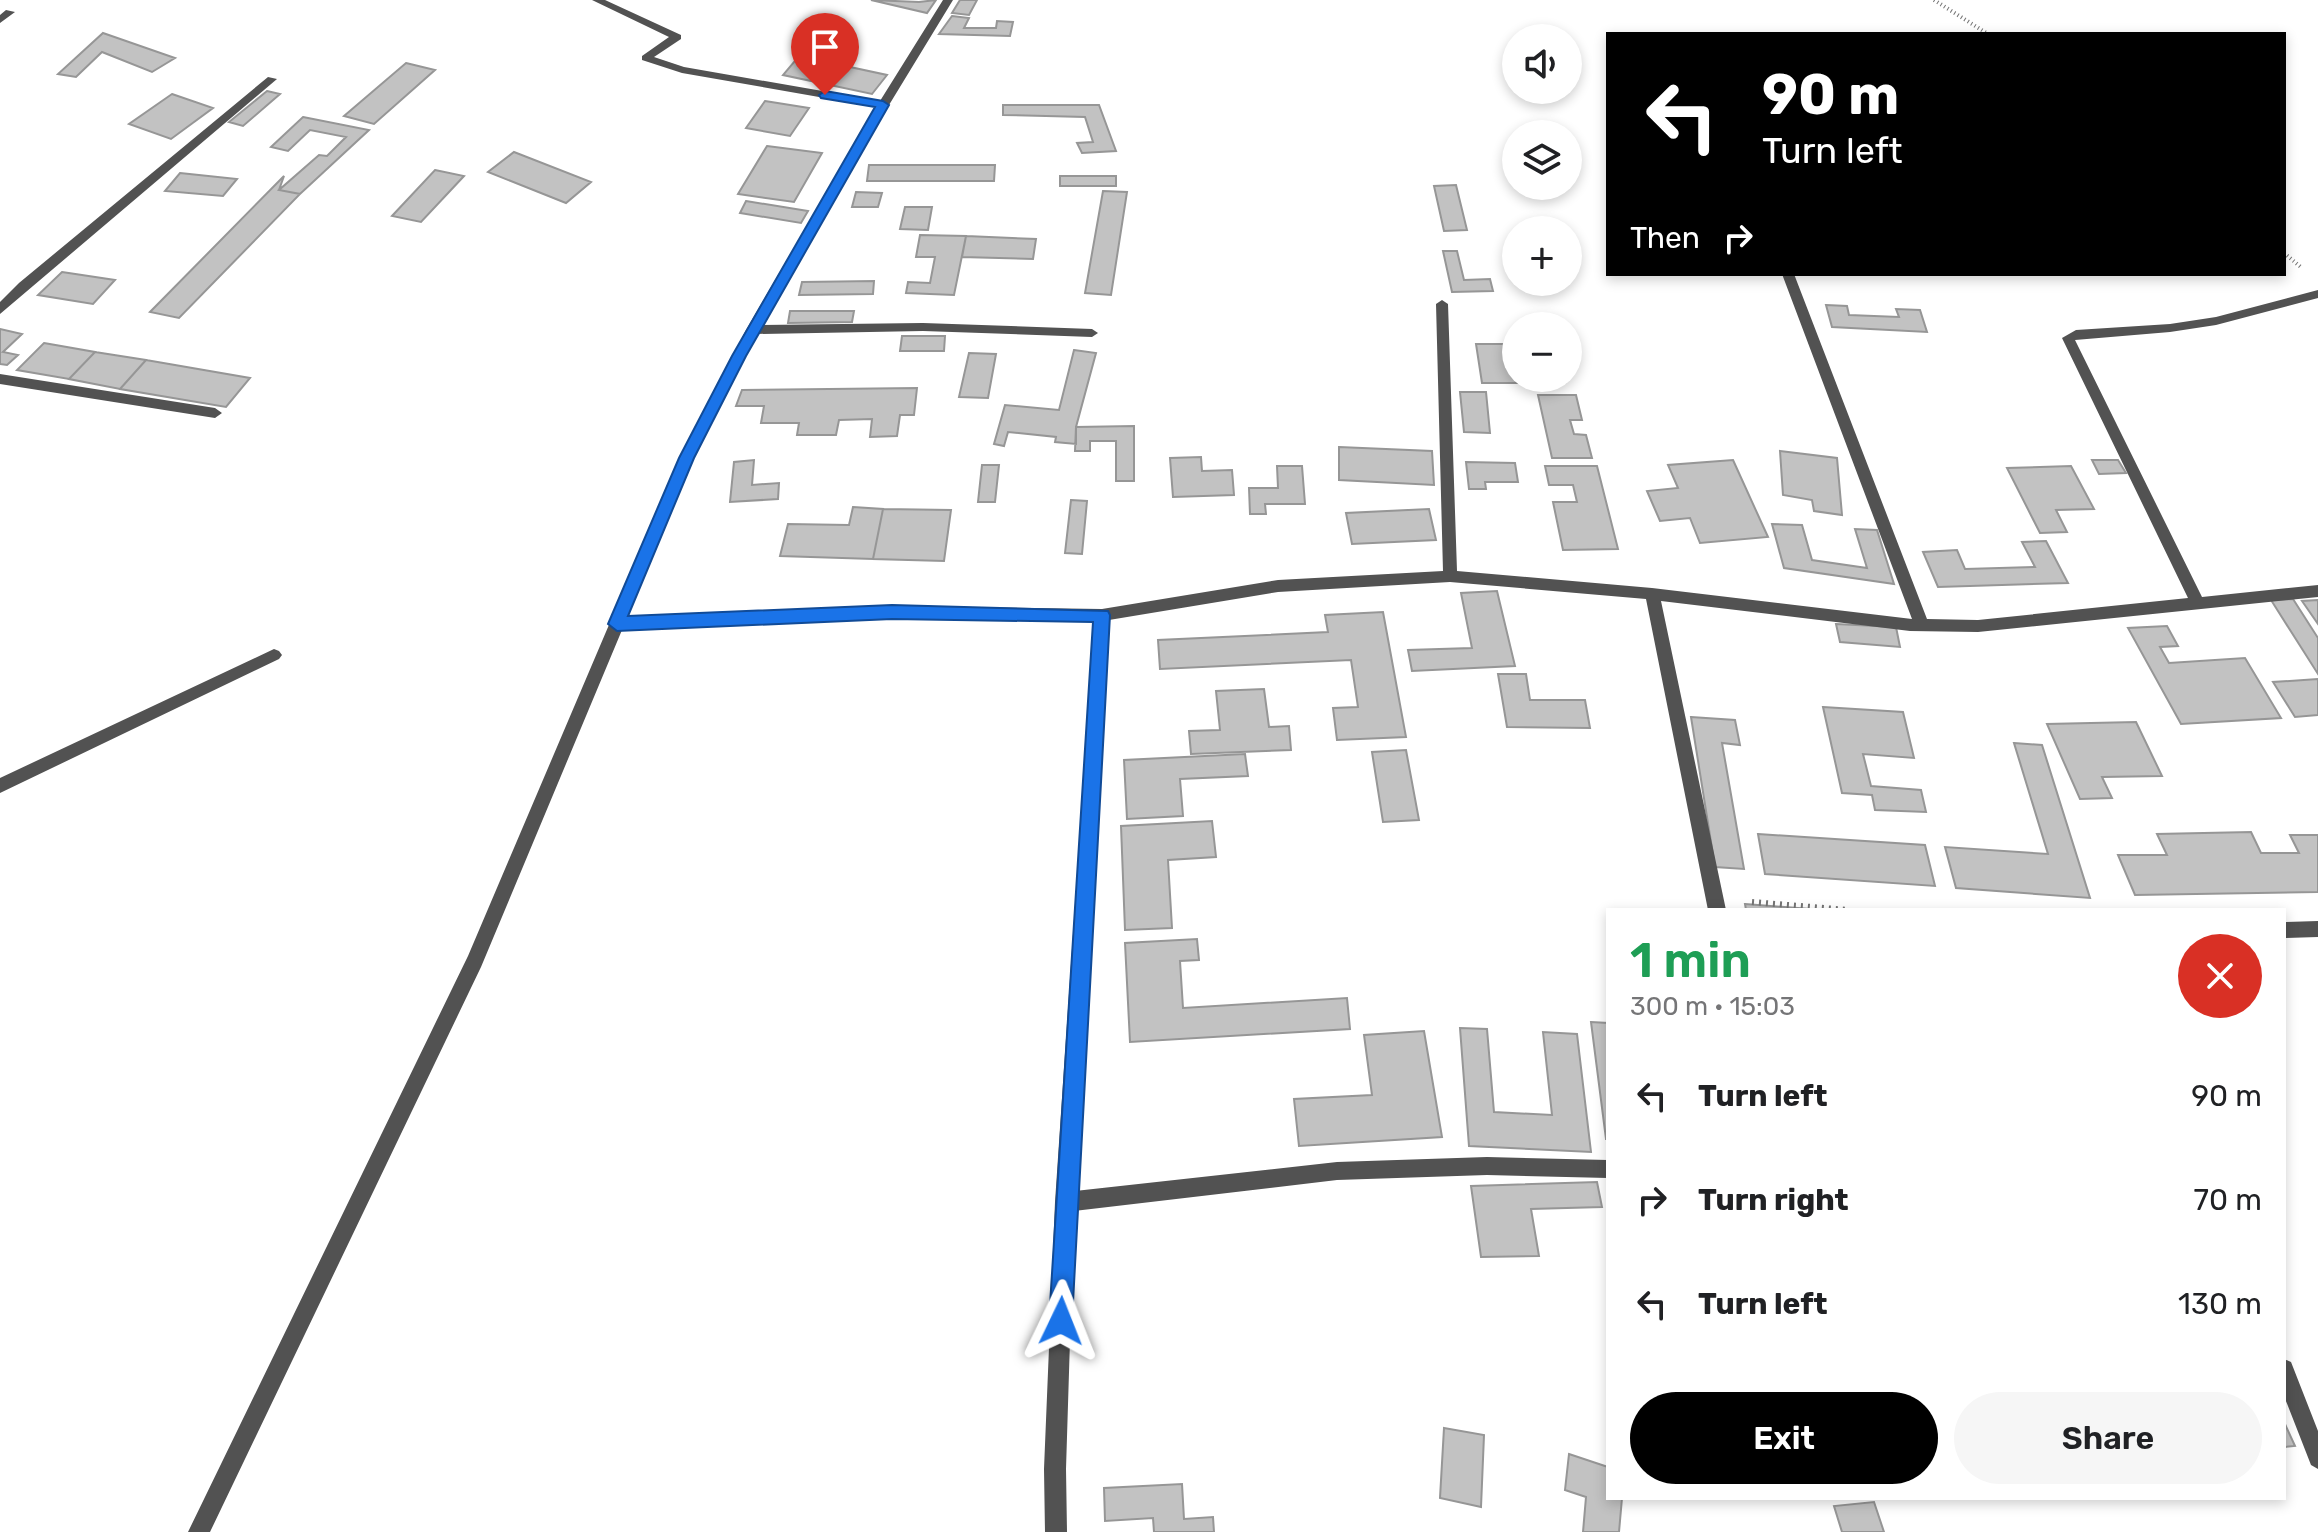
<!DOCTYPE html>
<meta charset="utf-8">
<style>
body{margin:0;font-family:Rubik,sans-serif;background:#f6f6f6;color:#202124;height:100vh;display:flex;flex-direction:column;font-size:30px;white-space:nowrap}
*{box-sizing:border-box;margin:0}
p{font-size:26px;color:#757577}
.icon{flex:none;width:44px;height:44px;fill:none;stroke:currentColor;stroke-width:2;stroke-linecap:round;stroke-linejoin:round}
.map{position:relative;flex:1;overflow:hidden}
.sheet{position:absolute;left:1606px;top:908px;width:680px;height:592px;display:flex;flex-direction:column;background:#fff;border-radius:0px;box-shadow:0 4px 12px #0003}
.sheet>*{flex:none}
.top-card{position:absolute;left:1606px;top:32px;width:680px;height:244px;border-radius:0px;box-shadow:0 4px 12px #0003;background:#000;color:#fff;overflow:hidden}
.fabs{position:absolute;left:1502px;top:24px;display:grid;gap:16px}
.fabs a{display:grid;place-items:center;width:80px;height:80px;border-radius:50%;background:#fff;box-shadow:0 4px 12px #0003;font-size:40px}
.pin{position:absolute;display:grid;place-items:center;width:68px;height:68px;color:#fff;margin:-82px -34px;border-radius:50% 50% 50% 0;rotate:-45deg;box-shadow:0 0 8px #0007}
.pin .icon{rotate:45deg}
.me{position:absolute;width:88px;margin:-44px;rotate:2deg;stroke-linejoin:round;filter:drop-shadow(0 0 6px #0008)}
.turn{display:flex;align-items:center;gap:28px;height:168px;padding:0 24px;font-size:36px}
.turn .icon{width:104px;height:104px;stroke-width:2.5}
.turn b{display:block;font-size:56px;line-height:68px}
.then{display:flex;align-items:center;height:76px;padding:0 24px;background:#0003;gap:16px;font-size:30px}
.round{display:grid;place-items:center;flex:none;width:84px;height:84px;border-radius:42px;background:#f6f6f6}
.summary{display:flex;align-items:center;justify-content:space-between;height:136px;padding:0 24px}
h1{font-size:48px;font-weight:600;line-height:60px;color:#1e9e55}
.cta{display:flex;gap:16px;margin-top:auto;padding:16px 24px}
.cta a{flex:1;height:92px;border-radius:48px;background:#000;color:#fff;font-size:32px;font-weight:600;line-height:92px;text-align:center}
.cta a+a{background:#f6f6f6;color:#202124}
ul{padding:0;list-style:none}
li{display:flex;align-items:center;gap:24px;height:104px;padding:0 24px}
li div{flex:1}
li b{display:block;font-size:30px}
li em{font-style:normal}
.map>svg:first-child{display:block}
</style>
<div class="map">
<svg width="2318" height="1532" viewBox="0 0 2318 1532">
<rect width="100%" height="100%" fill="#fff"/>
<path fill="#c2c2c2" stroke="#969696" stroke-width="2" d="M871,0L919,2L936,0L927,13Z
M960,0H977L969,15L952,13Z
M952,16L969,18L964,28H996L997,21L1013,22L1010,36L939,34Z
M827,31L852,39L832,57L807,49Z
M103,33L175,58L152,72L102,52L76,77L58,74Z
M799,56L887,75L872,94L783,75Z
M406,63L435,70L374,124L344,116Z
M267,91L280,94L243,126L229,122Z
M172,94L213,108L171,139L129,124Z
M765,101L809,108L790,136L746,128Z
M1003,105H1099L1116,151L1082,153L1077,143L1093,142L1085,117L1003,115Z
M303,117L369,130L300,194L279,190L319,155L327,156L346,137L310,130L288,151L271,147Z
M767,146L822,153L794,202L738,194Z
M514,152L591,182L566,203L488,172Z
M869,165H995L994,181H867Z
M435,170L464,176L421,222L392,216Z
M180,173L237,179L223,196L165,191Z
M284,176L279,190L300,194L179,318L150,312Z
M1060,176H1116V186H1060Z
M1456,185L1467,230L1444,231L1434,186Z
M1103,191L1127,192L1111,295L1085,293Z
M856,192L882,193L878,207H852Z
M746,201L808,211L801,223L740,213Z
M905,207H932L928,230L900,229Z
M920,235L966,236L954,295L906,293L908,282L930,283L935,257H916Z
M966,236L1036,239L1033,259L962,257Z
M1443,251H1457L1464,280L1490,279L1493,291L1452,292Z
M62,272L115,280L93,304L38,295Z
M874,281L873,294L799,295L802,282Z
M1523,282H1552L1554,290H1525Z
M1826,305L1847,306L1849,315L1899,317L1896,309L1920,310L1927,332L1832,327Z
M790,311H854L852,322L788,323Z
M0,329L22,334L3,352L18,355L7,365L0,364Z
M902,336H945L944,351H900Z
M44,343L95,352L69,379L17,370Z
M1476,344H1516V378H1564L1565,383H1482Z
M1074,350L1096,353L1076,427V444L1055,442L1056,437L1008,432L1004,446L994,444L1005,405L1059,410Z
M95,352L146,360L120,389L69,379Z
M969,353L996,354L988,398L959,397Z
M146,360L250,378L226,407L120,389Z
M917,388L914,415H900L897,436L870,437L872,419L839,420L836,435H797L799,423H761L764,406H736L742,390Z
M1460,392H1486L1490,433L1464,432Z
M1538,395H1576L1582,420H1570L1574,434L1586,435L1592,458H1552Z
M1134,426V481H1116V441H1090V451H1075L1076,427Z
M1339,447L1432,451L1434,485L1339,480Z
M1780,451L1837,458L1842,515L1814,511L1812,500L1783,495Z
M1201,457L1202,471L1232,470L1234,495L1173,497L1170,458Z
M754,460L752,485L779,483L778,499L730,502L734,462Z
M1733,460L1768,537L1700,543L1690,518L1660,521L1647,491L1678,488L1668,465Z
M2092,460H2118L2126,473L2099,474Z
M1466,462L1515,463L1518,482H1485L1486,489H1469Z
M982,465H999L995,502H978Z
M1277,466H1302L1305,504H1265L1266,514H1250L1249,488H1278Z
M1545,466H1597L1618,549L1563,550L1553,502H1577L1573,485H1549Z
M2071,466L2094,509L2056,510L2067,532L2040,533L2007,468Z
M1071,500L1087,501L1082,554L1065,553Z
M853,507L883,509L873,559L780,556L788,524L849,525Z
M883,509L951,510L944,561L873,559Z
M1429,509L1436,540L1352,544L1346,513Z
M1772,524L1802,525L1812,560L1867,568L1855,529L1877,530L1894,584L1784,568Z
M2046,541L2068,583L1938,587L1923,552L1957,550L1965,569L2035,567L2022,542Z
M1497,591L1515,666L1412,671L1408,650L1472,648L1461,593Z
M2293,599L2318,638V674L2271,600Z
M2318,600V624L2302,601Z
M1383,612L1406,737L1337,740L1333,708L1358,707L1351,660L1160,669L1158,640L1328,632L1325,615Z
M1836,624L1896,627L1900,647L1840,642Z
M2167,626L2178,646L2160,647L2169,663L2245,658L2281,718L2181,724L2128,628Z
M1498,674H1526L1530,700H1585L1590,728L1507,727Z
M2318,679V715L2295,717L2273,682Z
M1264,689L1269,727L1289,726L1291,750L1191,754L1189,731L1220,730L1216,691Z
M1823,707L1903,712L1914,758L1863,754L1871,786L1921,790L1926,812L1875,810L1872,795L1842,793Z
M1691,717L1735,720L1740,745L1722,743L1744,869L1715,867Z
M2136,722L2162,776L2102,777L2112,798L2080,799L2047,724Z
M2014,743L2042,745L2090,898L1956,888L1945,847L2048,854Z
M1406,750L1419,820L1383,822L1372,752Z
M1245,754L1248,776L1180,779L1183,816L1127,819L1124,760Z
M1212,821L1216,857L1168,860L1172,928L1125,930L1121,826Z
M2251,832L2261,853H2299L2290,835H2318V892L2135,895L2118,855H2167L2157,834Z
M1758,834L1925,845L1935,886L1765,874Z
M1745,904L1810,909V910H1746Z
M1197,939L1199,960L1180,961L1183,1008L1347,998L1350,1029L1130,1042L1125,943Z
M1591,1022L1608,1023V1139H1606Z
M1460,1028L1487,1029L1494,1112L1552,1115L1543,1032L1577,1034L1591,1152L1469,1146Z
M1424,1031L1442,1137L1299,1146L1294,1099L1372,1095L1364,1035Z
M1597,1182L1602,1207L1531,1209L1539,1256L1481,1257L1471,1186Z
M2284,1422L2295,1446L2284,1447Z
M1444,1428L1484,1435L1481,1507L1440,1498Z
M1569,1454L1608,1467V1498H1622L1619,1532H1583L1586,1497L1565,1490Z
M1182,1484L1184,1519L1213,1517L1214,1532H1154L1153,1518L1105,1521L1104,1488Z
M1874,1502L1884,1532H1842L1834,1506Z"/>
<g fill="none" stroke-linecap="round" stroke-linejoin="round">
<path stroke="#747474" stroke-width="4" stroke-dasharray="1 3" stroke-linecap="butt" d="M1934,0L1988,34
M2284,253L2302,268"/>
<path stroke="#747474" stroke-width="6" stroke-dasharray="2 5" stroke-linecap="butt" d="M1752,902L1848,910"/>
<path fill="#525252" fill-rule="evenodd" d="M2318,921V937L2284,938V922Z
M2284,1359L2291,1362L2318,1431V1469L2311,1465L2284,1396Z"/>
<path fill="#525252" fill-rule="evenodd" d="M592,0H605L681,35V39L654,57L684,67L880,101L943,0H953L889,105L761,325L923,323L1092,329L1098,333L1092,337L923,331L756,334L694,458L627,617L892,606L1102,609L1278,580L1443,571L1436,304L1442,300L1448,304L1457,571L1652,588L1912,619L1782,274H1794L1927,619L1978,620L2188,598L2062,338L2076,330L2170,324L2216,317L2318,290V298L2216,325L2170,332L2075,340L2202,597L2318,585V597L1978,632L1910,631L1661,601L1726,910H1708L1646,599L1450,582L1278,592L1109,620L1075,1191L1337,1162L1487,1157L1608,1160V1178L1487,1175L1337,1180L1074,1211L1066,1469L1067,1532H1045L1044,1469L1055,1202L1094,621L892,618L622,630L481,967L210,1532H188L468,956L680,458L746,330L876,107L682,73L642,60V56L669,37Z
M6,10L15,12L0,23V15Z
M268,77L277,79L0,314V302L19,283Z
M0,374L215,408L222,413L215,418L0,384Z
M274,649L279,651L282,655L279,659L0,793V778Z"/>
</g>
<path fill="#1a73e8" stroke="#114b97" stroke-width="2" d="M825,91L883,101L889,105L746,356L694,458L628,616L892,605L1108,611L1110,615L1072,1321L1069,1329L1061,1332L1053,1329L1049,1321L1093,622L892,619L617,631L608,624L679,458L732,356L875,107L821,98L819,95Z"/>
</svg>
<div class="fabs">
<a><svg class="icon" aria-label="sound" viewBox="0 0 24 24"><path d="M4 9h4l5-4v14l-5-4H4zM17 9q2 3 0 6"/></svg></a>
<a><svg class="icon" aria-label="layers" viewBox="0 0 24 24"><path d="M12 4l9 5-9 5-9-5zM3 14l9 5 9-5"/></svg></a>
<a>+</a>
<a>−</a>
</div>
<div class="pin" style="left:825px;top:95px;background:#d93025"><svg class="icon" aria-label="arrive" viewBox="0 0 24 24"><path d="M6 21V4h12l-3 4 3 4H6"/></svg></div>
<svg class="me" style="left:1061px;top:1321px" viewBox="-20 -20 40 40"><path d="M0-17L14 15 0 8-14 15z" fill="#1a73e8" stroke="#fff" stroke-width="4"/></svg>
<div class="top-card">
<div class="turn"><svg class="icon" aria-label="left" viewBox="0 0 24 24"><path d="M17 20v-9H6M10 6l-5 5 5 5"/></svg><div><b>90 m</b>Turn left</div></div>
<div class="then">Then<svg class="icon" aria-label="right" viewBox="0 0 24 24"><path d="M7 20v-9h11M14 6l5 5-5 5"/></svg></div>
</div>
<section class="sheet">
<div class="summary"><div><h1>1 min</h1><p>300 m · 15:03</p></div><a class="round" style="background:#d93025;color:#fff"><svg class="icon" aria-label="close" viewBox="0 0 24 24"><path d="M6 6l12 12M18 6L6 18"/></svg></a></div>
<ul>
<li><svg class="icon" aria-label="left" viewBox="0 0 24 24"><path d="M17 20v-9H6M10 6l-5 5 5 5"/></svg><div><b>Turn left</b></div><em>90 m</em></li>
<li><svg class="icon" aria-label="right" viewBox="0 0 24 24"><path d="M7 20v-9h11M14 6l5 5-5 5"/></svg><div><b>Turn right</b></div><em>70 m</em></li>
<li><svg class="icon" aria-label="left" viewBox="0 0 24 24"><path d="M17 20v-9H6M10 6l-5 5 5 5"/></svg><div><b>Turn left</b></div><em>130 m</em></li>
</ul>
<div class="cta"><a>Exit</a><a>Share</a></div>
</section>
</div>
